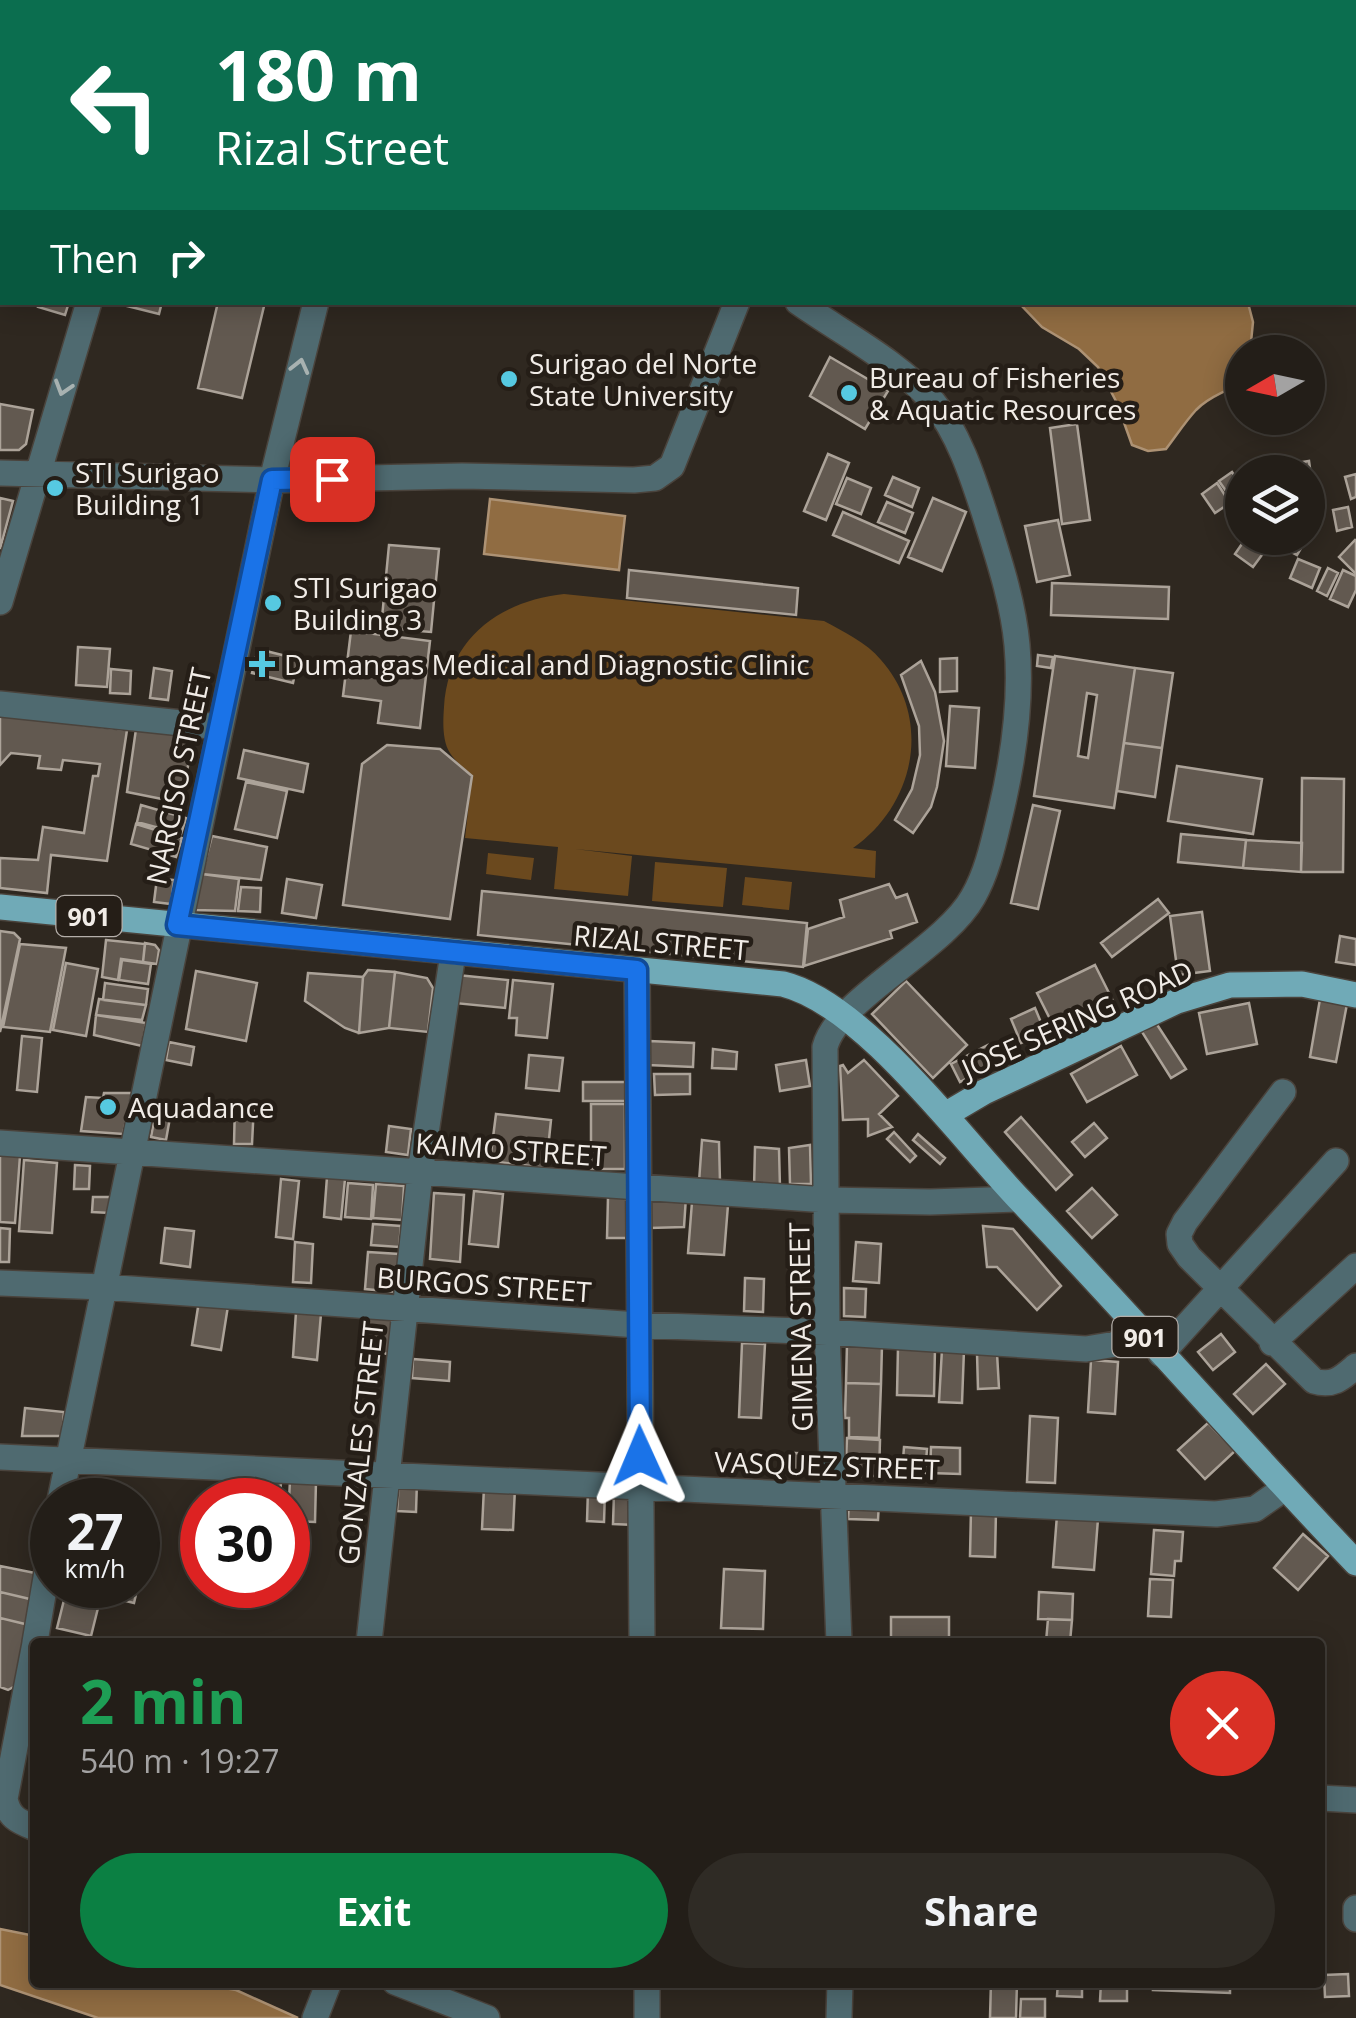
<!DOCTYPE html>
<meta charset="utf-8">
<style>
body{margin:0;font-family:"Open Sans",sans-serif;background:#2f2b25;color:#f1f3f6;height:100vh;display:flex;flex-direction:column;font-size:38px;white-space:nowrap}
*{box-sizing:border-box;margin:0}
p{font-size:32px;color:#a3a2a2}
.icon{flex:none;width:55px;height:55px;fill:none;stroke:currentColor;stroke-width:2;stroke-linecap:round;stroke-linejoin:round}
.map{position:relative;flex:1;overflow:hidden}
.drawer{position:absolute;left:30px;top:1638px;width:1295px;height:350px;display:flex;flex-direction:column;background:#231e18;border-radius:10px;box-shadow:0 5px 25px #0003,0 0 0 2px #403c37}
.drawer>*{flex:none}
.banner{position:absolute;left:0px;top:0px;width:1358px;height:305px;box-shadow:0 5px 25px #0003,0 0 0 2px #403c37;background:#0b6e4f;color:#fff;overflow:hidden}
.needle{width:65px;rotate:261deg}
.tools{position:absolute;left:1225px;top:335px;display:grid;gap:20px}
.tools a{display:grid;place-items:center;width:100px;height:100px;border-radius:50%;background:#231e18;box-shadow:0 5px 25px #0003,0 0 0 2px #403c37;font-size:50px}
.speed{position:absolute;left:30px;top:1478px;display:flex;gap:20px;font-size:50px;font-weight:700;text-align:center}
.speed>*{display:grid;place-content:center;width:130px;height:130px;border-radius:50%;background:#231e18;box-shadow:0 5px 25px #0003,0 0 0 2px #403c37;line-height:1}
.speed small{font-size:25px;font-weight:400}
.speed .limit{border:15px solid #d22;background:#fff;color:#111}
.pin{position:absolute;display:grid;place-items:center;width:85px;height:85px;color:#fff;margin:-42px;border-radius:20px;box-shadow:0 5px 15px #0006}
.me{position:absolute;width:110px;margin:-55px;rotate:359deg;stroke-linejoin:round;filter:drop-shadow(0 0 8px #0008)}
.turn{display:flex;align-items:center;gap:35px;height:210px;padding:0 50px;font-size:45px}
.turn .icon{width:130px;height:130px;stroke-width:2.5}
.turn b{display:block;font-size:70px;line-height:85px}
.then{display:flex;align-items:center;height:95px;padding:0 50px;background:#0003;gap:20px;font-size:38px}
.round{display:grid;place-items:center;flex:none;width:105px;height:105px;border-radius:52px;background:#2f2b25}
.headline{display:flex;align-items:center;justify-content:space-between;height:170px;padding:0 50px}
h1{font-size:60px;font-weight:700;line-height:75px;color:#1e9e55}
.cta{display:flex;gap:20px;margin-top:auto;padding:20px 50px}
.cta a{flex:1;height:115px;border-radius:60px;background:#0b8043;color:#fff;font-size:40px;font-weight:700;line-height:115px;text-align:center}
.cta a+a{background:#2f2b25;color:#f1f3f6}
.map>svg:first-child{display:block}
</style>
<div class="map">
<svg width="1356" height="2018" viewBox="0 0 1356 2018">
<rect width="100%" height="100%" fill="#2f2820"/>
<path fill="#6b491e" d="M564,594L824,621C844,632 866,642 881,660C933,719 915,805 853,848L876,851L875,878L575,849L632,856L628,896L554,889L558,847L465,838L472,776C465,769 456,762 450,753C442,741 443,721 444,707C448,638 500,601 564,594Z
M488,853L534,858L531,880L486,874Z
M655,862L727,868L723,907L652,901Z
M745,877L792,882L789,910L742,905Z"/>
<path fill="#906c42" stroke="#ad9274" stroke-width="2.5" d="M1058,0H1225L1058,2Z
M1019,303H1248L1253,322L1250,352H1242C1242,399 1222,384 1196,410C1185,422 1176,436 1166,449L1148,451L1132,445L1117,403L1098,367L1079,349L1042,327Z
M490,499L625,516L619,570L484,554Z
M0,1929L35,1936V1982L195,1983L236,1990L298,2018H98L0,1985Z"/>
<path fill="#625950" stroke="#aca399" stroke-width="2.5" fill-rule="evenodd" d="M39,302H69L65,315L38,307Z
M111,302H162L159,314Z
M218,302H265L242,398L198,388Z
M830,357L888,391L865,429L810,396Z
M0,404L33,410L26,444L19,450H0Z
M1077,424L1090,520L1062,524L1050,428Z
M828,454L849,463L826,520L804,511Z
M1309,461L1312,483L1308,484V472H1291L1290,464Z
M1232,472L1242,487V494L1233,501L1219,481Z
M1356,474V497L1351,499L1345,477Z
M893,477L919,488L912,507L885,495Z
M847,478L871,488L861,514L836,504Z
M1217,483L1230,503L1215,513L1202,494Z
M1315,485L1319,496L1308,501V488Z
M0,498L13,501L0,549Z
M933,498L966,512L942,571L908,557Z
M887,502L913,513L905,533L878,522Z
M1348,507L1352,527L1337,531L1333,510Z
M843,512L909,541L899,563L833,535Z
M1058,520L1070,575L1037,582L1025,526Z
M1246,538H1252L1267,548L1253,567L1235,554Z
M1280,538H1307L1297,555L1276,544Z
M1355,540L1356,541V574L1339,557Z
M389,545L439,549L431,632L381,628Z
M1298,559L1320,568L1312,588L1290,578Z
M1328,568L1338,573L1327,596L1317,591Z
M629,570L798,588L796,615L627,598Z
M1343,570L1356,576V590L1348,607L1330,599Z
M1052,583L1169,587L1168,619L1051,615Z
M351,631L430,641L420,728L378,723L381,701L343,696Z
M78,647L110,649L107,687L76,685Z
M258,649L298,659L293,683L252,673Z
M1038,655L1053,657L1051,668L1037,666Z
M1055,656L1135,668L1114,808L1034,796ZM1087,693L1097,695L1088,758L1078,756Z
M957,658V691L940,692V659Z
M921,661L935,692L944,741L937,787L931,807L913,833L895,820L912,789L920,755L919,726L901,675Z
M154,668L172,671L168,700L150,698Z
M1135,668L1173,673L1162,748L1124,743Z
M111,669L131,671L130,694L110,693Z
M950,706L979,708L975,768L946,766Z
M0,715L127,730L107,861L51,855L47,893L0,888V858L38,860L43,827L84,833L93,776H98L100,764L63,760L61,770L38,768L40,756L11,753L0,765Z
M136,729L193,735L182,803L127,792Z
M1124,743L1162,748L1155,797L1117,791Z
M387,745L440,749L472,776L450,919L343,905L362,764Z
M244,750L308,764L303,792L238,778Z
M1177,766L1262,779L1253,834L1168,821Z
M1302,778L1344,779L1343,872H1301Z
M246,782L287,791L277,838L235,829Z
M141,805L186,818L181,834L137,822Z
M1033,805L1060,811L1038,909L1011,903Z
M136,824L182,838L176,857L131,844Z
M1181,834L1246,840L1243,868L1178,862Z
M212,836L267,847L261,880L202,874Z
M1246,840L1302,843L1301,872L1243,868Z
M202,874L239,879L235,911L194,910Z
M157,878L174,880L171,904L154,902Z
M287,879L322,885L316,918L282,913Z
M889,884L896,898L907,894L917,922L890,931L892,938L804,966L808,929L844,917L840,900Z
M241,887L261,888L260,912L238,911Z
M482,891L807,923L803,967L478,935Z
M1158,899L1169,913L1112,957L1101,943Z
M1202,912L1210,971L1178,975L1170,916Z
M0,931L14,933L20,939L0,1032Z
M1340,936L1356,939V965L1336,962Z
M106,940L145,944L143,962L121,959L118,980L102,977Z
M145,943L155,945L159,950L157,964L143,962Z
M20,944L66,948L50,1032L3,1027Z
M122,960L151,964L148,984L119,980Z
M66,963L98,969L86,1036L53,1030Z
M1095,965L1116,1007L1058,1035L1037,993Z
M368,970L395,972L389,1028L359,1033L363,977Z
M196,971L257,983L246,1041L186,1029Z
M395,972L427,978L433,988L428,1032L389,1028Z
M308,973L363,977L359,1033L345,1028L305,1001Z
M457,975L508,980L505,1008L454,1003Z
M513,980L553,984L547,1038L516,1035L517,1018H509Z
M906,981L967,1045L933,1078L872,1014Z
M105,983L148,989L146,1005L103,1000Z
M99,999L146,1005L142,1020L96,1015Z
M1320,999L1347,1004L1336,1062L1310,1057Z
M1249,1003L1257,1044L1207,1054L1199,1013Z
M1035,1008L1045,1032L1021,1043L1011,1019Z
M96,1015L146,1023L142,1046L94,1035Z
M1156,1023L1186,1069L1171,1078L1142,1032Z
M22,1036L42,1038L37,1092L17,1090Z
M649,1041L694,1043L693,1067L648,1065Z
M169,1042L194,1047L191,1065L166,1060Z
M988,1045L997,1062L960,1082L951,1064Z
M1121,1046L1137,1075L1087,1102L1071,1074Z
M713,1049L737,1052L736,1069L712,1068Z
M529,1055L563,1058L559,1091L526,1088Z
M806,1060L810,1086L780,1091L776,1065Z
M864,1060L898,1096L879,1114L892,1127L868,1136V1119L843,1120L840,1066L843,1065L848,1073Z
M654,1074H690V1094L655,1095Z
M583,1082H628V1101H583Z
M104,1093H132L123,1134L81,1131L86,1097L103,1098Z
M235,1103L254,1104L252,1144H234Z
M591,1104H625V1169H591Z
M156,1110L171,1112L166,1140L151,1137Z
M496,1114L551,1120L546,1168L490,1161Z
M1021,1117L1072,1175L1056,1190L1005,1132Z
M1094,1123L1107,1138L1085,1157L1072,1142Z
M389,1126L411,1129L408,1155L386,1152Z
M894,1132L916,1156L910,1162L887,1139Z
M918,1134L945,1158L940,1164L913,1140Z
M702,1140L719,1142L720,1182H699Z
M810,1145L811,1184H790L789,1148Z
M755,1147L779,1149L780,1188H754Z
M0,1155L20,1156L15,1223L0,1222Z
M24,1160L57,1163L52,1233L19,1231Z
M75,1165L90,1166L89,1189H74Z
M327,1177L345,1179L341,1219L324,1217Z
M281,1179L299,1181L293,1239L276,1237Z
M348,1183L373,1185L371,1219L345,1217Z
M376,1184L404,1186L402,1220L373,1218Z
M1092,1188L1117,1215L1092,1238L1067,1211Z
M474,1191L503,1194L498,1247L469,1244Z
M434,1193L464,1195L460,1262L430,1259Z
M650,1193L686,1197L684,1227L650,1228Z
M93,1197H111L110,1213L92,1212Z
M608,1197L630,1198L629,1238H607Z
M692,1202L728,1205L724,1255L688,1253Z
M373,1224L401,1226L399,1247L371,1245Z
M983,1226L1013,1229L1061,1286L1037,1310L997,1267H987Z
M0,1228L10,1229L9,1262H0Z
M165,1228L194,1231L190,1267L161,1263Z
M808,1238L809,1268H788L787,1239Z
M295,1242L313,1244L311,1283L293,1282Z
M856,1242L881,1244L879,1283L853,1281Z
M368,1252L399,1254L396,1292L365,1289Z
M745,1278L764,1279L763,1312L744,1311Z
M844,1288L866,1289L865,1317L844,1316Z
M199,1301L228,1306L221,1350L192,1345Z
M296,1312L321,1314L317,1360L293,1357Z
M367,1312L393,1315L389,1354L363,1351Z
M1221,1334L1235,1352L1213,1370L1198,1352Z
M742,1343L765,1344L761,1418L739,1417Z
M847,1344L882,1345L881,1384L846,1383Z
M898,1347L935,1348L934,1396L897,1395Z
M942,1349L964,1350L962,1403L939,1402Z
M977,1353H997L999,1388L978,1389Z
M413,1359L450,1362L449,1381L412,1378Z
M1091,1360L1118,1362L1115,1414L1088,1412Z
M1266,1364L1285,1384L1253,1414L1234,1394Z
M846,1383L881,1384L879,1438L849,1437V1418H845Z
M25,1408L64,1412L62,1436H22Z
M1030,1416L1058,1418L1055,1483L1027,1482Z
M1208,1423L1235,1451L1205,1479L1178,1450Z
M847,1438L880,1440L879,1476H859V1461H846Z
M904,1447L927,1449L925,1475L902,1473Z
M931,1447L960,1448V1474L930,1473Z
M795,1453L817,1454L816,1474L794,1473Z
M257,1480L281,1481L280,1500H257Z
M290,1480L316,1481L315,1522L288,1521Z
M399,1480L417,1481L416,1512L397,1511Z
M484,1487L515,1488L513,1530L482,1529Z
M588,1490L605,1491L604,1522L587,1521Z
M614,1493L637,1494L635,1525L613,1524Z
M849,1501L879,1502L878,1520L848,1519Z
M971,1510L996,1511L995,1557L970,1556Z
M1057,1515L1098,1519L1094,1570L1053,1567Z
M1154,1530L1183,1532L1181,1561H1175L1174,1576L1151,1574Z
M1303,1534L1328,1556L1298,1590L1274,1568Z
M0,1566L40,1574L34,1600L0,1592Z
M138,1568L142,1569L134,1603L67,1587L138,1585Z
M724,1569L765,1571L763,1629L721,1628Z
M1150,1579L1173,1580L1171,1617L1148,1616Z
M0,1592L34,1600L29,1625L0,1618Z
M66,1592L100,1600L91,1636L57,1628Z
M1039,1592L1073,1594L1072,1620L1038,1619Z
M891,1617H949V1642H891Z
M0,1618L29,1625L17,1685L8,1690L0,1687Z
M1048,1619L1072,1620L1070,1642H1046Z
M1348,1974L1349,1996L1325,1997L1324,1975Z
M991,1982H1017L1016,2018H990Z
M1058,1982H1082V1997L1057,1996Z
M1101,1982H1127V2001H1100Z
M1154,1982H1230V1993L1153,1990Z
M1021,1999H1045V2018H1020Z"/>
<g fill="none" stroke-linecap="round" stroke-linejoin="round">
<g stroke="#4a433c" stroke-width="28">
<path id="minor" d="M578,0L588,2
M180,2V0
M384,2V0
M657,2L659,0
M0,20L2,21
M0,230H2
M798,302C842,333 897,361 933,402C958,432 972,475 984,512C997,554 1013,600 1017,645C1022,701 1014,756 1001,811C994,840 988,871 973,897C945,948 837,999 825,1047L827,1332L839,1642
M0,473L272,480L462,476L634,480L655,478L672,466L737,302
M0,602L89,302
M0,704L220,727
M637,970L642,1642
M1283,1092L1185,1222L1179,1234L1180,1244L1189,1257L1314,1381C1333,1387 1342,1378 1356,1366
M0,1143L827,1200L930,1202L1018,1199
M0,1283L103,1287L638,1325L827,1332L1086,1349L1116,1344L1137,1329
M1272,1343L1356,1266
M1161,1354L1336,1161
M0,1457L1216,1514L1255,1509L1285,1488
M60,1500L272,480L316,302
M35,1642L52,1542
M369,1642L420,1173L453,953
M35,1643L5,1799C9,1818 18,1821 35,1828
M1320,1798L1356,1800
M1356,1908V1919
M395,1982L487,2018
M647,1982V2018
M315,2018L329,1982
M839,2018L840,1982"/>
</g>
<g stroke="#4a433c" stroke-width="28">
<path id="major" d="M0,907L783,984C864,1004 962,1140 1021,1201C1134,1320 1243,1444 1356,1563
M945,1115L984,1092L1177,1001L1230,985L1302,984L1356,995"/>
</g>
<use href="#minor" stroke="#4f6a70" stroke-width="25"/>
<use href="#major" stroke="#70aab7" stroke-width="25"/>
</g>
<defs><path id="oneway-chevron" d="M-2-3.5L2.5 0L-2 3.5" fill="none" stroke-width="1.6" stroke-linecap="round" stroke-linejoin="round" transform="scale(2.5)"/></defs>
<g stroke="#a8b2b1">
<use href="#oneway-chevron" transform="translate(300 366) rotate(-76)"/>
<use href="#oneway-chevron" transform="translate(63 388) rotate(107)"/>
</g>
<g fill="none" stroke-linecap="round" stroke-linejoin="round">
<g stroke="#114b97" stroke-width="25">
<path id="route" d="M332,479L272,480L177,925L637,970L640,1456"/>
</g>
<use href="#route" stroke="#1a73e8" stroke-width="18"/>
</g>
<g fill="#56c9e1" stroke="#251e17" stroke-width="4">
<circle cx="509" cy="379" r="10"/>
<circle cx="849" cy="393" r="10"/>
<circle cx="55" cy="488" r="10"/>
<circle cx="273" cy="603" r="10"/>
<path d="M257 649h10v10h10v10h-10v10h-10v-10h-10v-10h10z"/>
<circle cx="108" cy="1107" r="10"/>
</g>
<g text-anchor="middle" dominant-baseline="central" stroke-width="9" stroke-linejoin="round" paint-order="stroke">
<g fill="#251e17" stroke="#b4aea9" stroke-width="2.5">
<rect x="56.5" y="896" width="65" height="40" rx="8"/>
<rect x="1112.5" y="1317" width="65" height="40" rx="8"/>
</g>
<g font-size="25" font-weight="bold" fill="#f1ece7">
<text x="89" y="916">901</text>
<text x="1145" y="1337">901</text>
</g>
<g font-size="28" fill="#f1ece7" stroke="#251e17" text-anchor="start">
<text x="529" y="363">Surigao del Norte<tspan x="529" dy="32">State University</tspan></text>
<text x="869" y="377">Bureau of Fisheries<tspan x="869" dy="32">&amp; Aquatic Resources</tspan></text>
<text x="75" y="472">STI Surigao<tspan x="75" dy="32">Building 1</tspan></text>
<text x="293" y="587">STI Surigao<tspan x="293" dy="32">Building 3</tspan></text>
<text x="284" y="664">Dumangas Medical and Diagnostic Clinic</text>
<text x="128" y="1107">Aquadance</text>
</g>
<g font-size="28" fill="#f1ece7" stroke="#251e17">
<text transform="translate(178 776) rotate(-78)">NARCISO STREET</text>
<text transform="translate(661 942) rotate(5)">RIZAL STREET</text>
<text transform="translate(1077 1019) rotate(-24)">JOSE SERING ROAD</text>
<text transform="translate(511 1149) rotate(4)">KAIMO STREET</text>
<text transform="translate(484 1284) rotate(4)">BURGOS STREET</text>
<text transform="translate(800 1327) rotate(-91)">GIMENA STREET</text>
<text transform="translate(360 1443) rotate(-84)">GONZALES STREET</text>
<text transform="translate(827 1465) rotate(2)">VASQUEZ STREET</text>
</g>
</g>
</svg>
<div class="tools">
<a><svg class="needle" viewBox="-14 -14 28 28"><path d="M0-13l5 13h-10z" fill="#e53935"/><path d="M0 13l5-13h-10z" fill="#a3a2a2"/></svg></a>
<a><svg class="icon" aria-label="layers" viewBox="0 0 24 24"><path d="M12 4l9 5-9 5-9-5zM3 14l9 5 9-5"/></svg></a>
</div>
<div class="speed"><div>27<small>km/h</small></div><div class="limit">30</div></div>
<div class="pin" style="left:332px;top:479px;background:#d93025"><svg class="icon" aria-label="arrive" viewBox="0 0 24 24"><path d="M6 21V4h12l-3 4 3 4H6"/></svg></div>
<svg class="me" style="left:640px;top:1456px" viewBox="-20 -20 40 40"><path d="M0-17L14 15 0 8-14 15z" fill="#1a73e8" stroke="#fff" stroke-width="4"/></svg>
<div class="banner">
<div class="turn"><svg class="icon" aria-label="left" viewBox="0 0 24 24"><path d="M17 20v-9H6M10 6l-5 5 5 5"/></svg><div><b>180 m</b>Rizal Street</div></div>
<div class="then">Then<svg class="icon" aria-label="right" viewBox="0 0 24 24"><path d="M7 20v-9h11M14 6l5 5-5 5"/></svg></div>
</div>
<section class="drawer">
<div class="headline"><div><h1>2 min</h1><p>540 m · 19:27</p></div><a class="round" style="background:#d93025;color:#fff"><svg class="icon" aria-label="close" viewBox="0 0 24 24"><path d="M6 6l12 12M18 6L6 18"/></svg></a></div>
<div class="cta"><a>Exit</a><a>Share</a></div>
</section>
</div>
